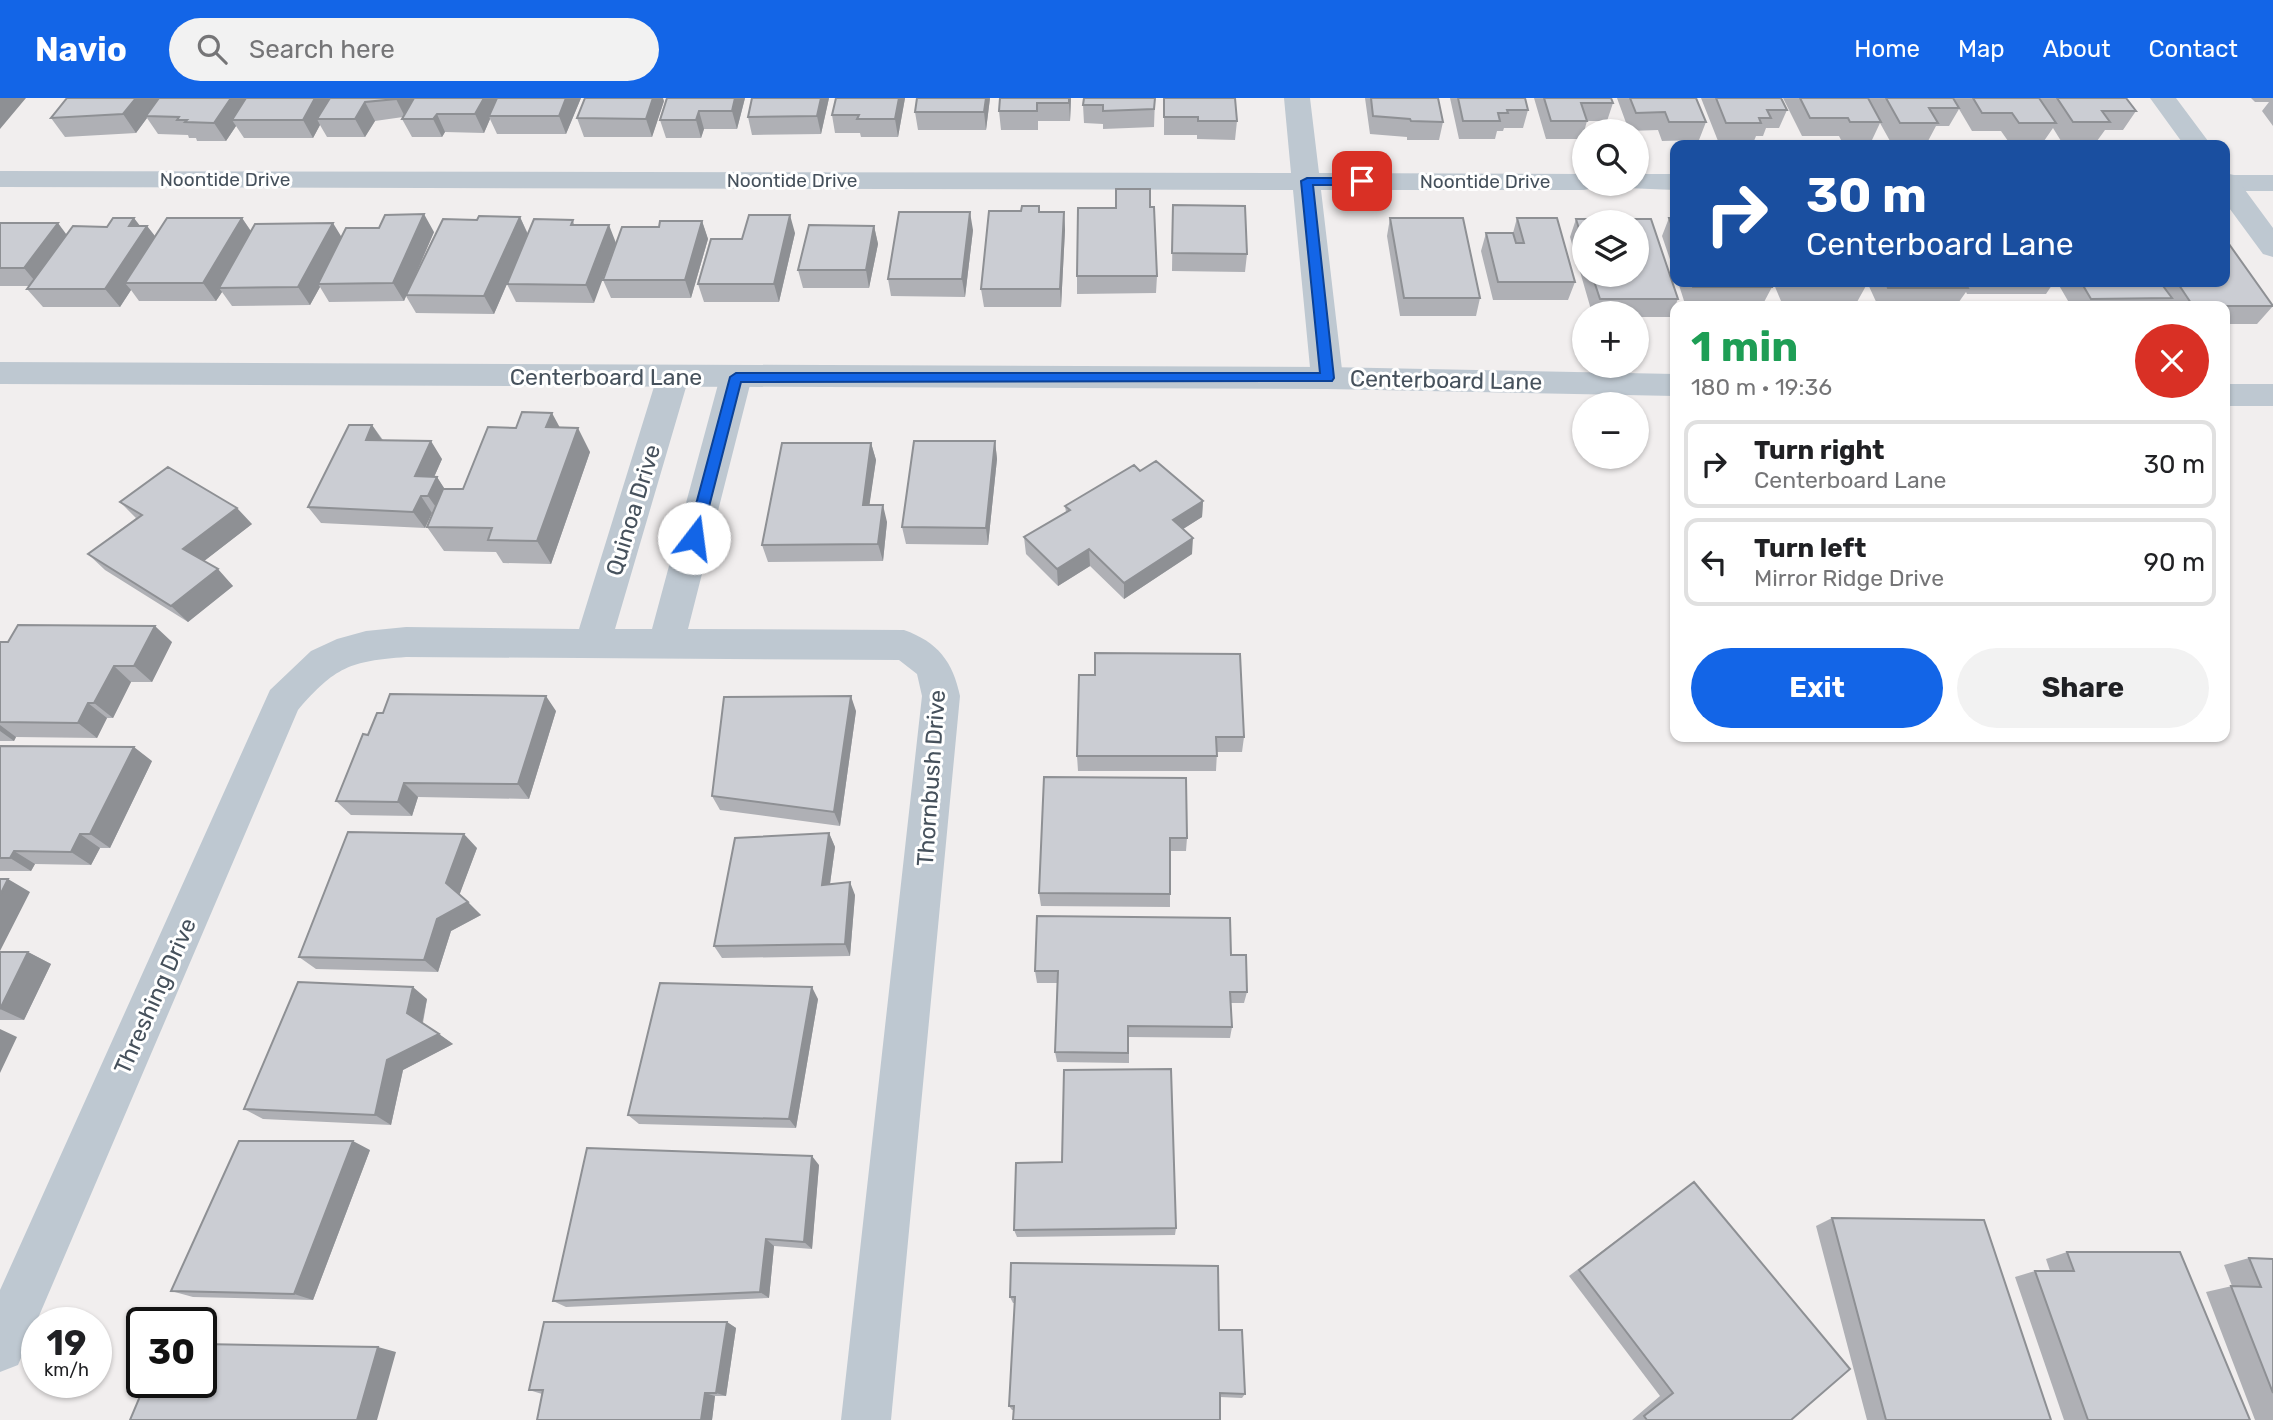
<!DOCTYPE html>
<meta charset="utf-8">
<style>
body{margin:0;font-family:Rubik,sans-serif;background:#f2f2f2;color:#202124;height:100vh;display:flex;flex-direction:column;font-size:26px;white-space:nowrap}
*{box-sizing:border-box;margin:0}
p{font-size:23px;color:#757577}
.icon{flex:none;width:38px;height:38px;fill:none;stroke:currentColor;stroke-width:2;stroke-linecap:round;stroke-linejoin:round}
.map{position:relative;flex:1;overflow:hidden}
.panel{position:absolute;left:1670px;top:203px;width:560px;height:441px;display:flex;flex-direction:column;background:#fff;border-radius:14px;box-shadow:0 2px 5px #0004}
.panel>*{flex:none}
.hud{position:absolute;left:1670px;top:42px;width:560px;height:147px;border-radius:14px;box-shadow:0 2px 5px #0004;background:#1a4fa0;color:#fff;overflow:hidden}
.fabs{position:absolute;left:1572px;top:21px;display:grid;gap:14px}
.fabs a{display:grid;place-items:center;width:77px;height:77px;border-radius:50%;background:#fff;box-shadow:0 2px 5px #0004;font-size:35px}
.speed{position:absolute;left:21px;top:1209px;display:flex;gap:14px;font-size:35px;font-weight:700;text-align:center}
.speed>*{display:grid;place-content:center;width:91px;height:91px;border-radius:50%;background:#fff;box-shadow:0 2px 5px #0004;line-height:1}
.speed small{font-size:18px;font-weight:400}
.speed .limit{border:4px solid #111;border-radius:10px;background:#fff;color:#111}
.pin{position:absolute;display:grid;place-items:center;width:60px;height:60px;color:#fff;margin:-30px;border-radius:14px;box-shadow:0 4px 10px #0006}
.me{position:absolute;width:77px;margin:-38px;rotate:15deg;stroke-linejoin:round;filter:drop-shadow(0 0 5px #0008)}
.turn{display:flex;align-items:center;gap:24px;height:147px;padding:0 21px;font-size:32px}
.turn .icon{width:91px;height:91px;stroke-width:2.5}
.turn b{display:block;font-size:49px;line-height:60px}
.round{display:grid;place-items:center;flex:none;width:74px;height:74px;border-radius:37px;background:#f2f2f2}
.overview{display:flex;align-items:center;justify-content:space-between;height:119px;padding:0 21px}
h1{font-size:42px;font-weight:700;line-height:52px;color:#1e9e55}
.action{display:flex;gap:14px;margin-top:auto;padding:14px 21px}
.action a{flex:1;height:80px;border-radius:42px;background:#1365e7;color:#fff;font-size:28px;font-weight:700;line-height:80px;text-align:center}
.action a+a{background:#f2f2f2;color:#202124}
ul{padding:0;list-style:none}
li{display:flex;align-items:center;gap:21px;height:88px;margin:0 14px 10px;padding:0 7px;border:4px solid #e0e0e0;border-radius:14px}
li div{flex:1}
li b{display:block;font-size:26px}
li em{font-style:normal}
header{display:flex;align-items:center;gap:42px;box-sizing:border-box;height:98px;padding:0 35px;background:#1365e7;color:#fff}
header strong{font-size:33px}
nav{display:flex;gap:38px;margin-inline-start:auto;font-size:24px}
.search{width:490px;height:63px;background:#f2f2f2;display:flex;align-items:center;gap:18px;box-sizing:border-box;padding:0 24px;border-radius:38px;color:#757577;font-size:26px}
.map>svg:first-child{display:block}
</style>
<header>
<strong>Navio</strong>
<div class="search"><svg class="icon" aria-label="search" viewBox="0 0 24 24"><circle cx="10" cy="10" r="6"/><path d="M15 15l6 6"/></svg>Search here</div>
<nav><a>Home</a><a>Map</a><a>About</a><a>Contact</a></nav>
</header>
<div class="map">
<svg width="2273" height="1322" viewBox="0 0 2273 1322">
<rect width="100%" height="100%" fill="#f1eeee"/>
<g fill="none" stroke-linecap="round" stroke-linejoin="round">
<path fill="#bec8d1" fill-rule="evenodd" d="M1284,0H1310L1319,75L1584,76V86H1597L1594,90L1584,92H1321L1343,280L1338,288L1327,291L1316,288L1311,280L1293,92L0,89V73L1291,75Z
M1636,76H1675V92L1626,90L1623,86H1636Z
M2224,77H2273V93H2224Z
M673,268L684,271L689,279L615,531H652L720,279L725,271L736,268L747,271L752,279L688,531L904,532C938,544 953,564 960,598L891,1322H841L922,598L917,576L899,562L406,559C350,563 335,569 298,612L18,1267L0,1274V1192L270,592L311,553L337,541L366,533L406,529L579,531L657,279L662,271Z"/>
<path fill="#bec8d1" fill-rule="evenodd" d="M2150,0H2176L2211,47H2184Z
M2224,75L2234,77L2273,130V159L2263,156L2224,103Z
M0,264L1327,269L1675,276V298L1327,291L0,286Z
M2224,286H2273V308H2224Z"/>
</g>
<path fill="#afb0b5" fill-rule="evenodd" d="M67,0H581L566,36H497L490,21L484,35L445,34L442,39H412L402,21L403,19L375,23L365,39H327L320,27L313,40H244L236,28L226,43H197L196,40H189L188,37L158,36L147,20L136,35L65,39L51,20Z
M745,0L737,31H704L701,40H666L660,22Z
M829,0L821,36L752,37L748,19Z
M836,0H905L898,39H861L860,35H835L832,17Z
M917,0H990L986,32H918L915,14Z
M1000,0H1071L1070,23H1038V32H1001L999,13Z
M1155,0L1154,29L1103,31V26L1084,25L1083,7Z
M1164,0L1237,23L1235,42L1197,41V37H1164Z
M1365,0H1438L1443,24L1439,42H1407V39L1370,36Z
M1450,0H1525L1528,12L1523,30H1504L1503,33H1497L1495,41H1459Z
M1534,0H1611L1613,5L1607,23H1587L1582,41H1546Z
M1617,0H1696L1706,24L1699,42L1662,43L1658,32L1629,33Z
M1701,0H1781L1787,12L1779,30H1766L1763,38H1756L1754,43H1718Z
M1783,0H2126L2136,13L2123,32H2105L2097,43H2061L2053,30L2044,43H2008L2001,33H1972L1959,11L1949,28H1936L1928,43H1890L1880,25L1872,42H1841L1839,38H1802Z
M2251,0H2273V28L2262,13L2269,4H2255Z
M664,3L652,39H584L577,20Z
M1173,107L1247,156L1245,174L1172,173Z
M1039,108V114H1064L1065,132L1061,209H984L981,191L1021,113Z
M1150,109L1157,178L1156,195L1077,196V178Z
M520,119L528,136L573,122L594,205L516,204L507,186L520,156L494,216L416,215L406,198L404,203L329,204L320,189L310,207L232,208L222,194L216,203H139L131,192L120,209H43L27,191L29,188H0V125L67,137L147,128L155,138L242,120L251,133L341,139L434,134L411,187L477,122Z
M1390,120L1480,200L1476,218H1400L1387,138Z
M1517,120L1575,184L1568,202H1493L1481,153L1486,135H1513Z
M1669,120H1675V176L1662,138Z
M1576,121H1651L1678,201L1670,219H1636V215H1592L1570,139ZM1584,124H1636V177H1584Z
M702,123L708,141L691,200H611L603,182L659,129Z
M874,128L878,146L869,190H803L798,172Z
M973,132L965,199L891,198L888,181Z
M795,135L779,204H704L698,186L742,141Z
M1678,184H1771L1772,189L1763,206H1685Z
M1773,184H1866L1867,186L1857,204L1781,203Z
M1867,184H2054L2046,196H1967L1966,194L1956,208H1878Z
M2057,184H2224L2273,208L2257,226H2224V208H2167L2166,207L2165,208H2071Z
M372,327L383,342L442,361L434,379H437L444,391H463L560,329L590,354L551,466L503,465L496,454L444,453L427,429L433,415H432L425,430L321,425L308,409Z
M995,343L997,361L988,447L906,446L902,429Z
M871,345L876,362L869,407L887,424L883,463L768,464L762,447Z
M1140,373L1203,403L1202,419L1183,431L1192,456L1124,501L1090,468L1058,488L1026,456L1024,439L1066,414L1065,408Z
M120,404L252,426L204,463L233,488L188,524L105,472L88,456L136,420Z
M0,544H172L152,584H131L113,620H107L97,640L16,639L14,643H0Z
M1079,577L1244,639L1242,654H1217L1216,673H1078L1077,658Z
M556,613L529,701L418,699L412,718L351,717L336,703L368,637Z
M856,613L840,728L720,712L712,698Z
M0,648L152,663L110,750H100L91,767L35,766L31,773H0Z
M1044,679L1187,740L1186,753H1170V809L1041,808L1039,795Z
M829,735L835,749L830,786L855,797L850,858L722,860L714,848Z
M477,750L459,797L481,817L451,833L438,874L316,871L299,859Z
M0,854H28L51,866L24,922H0Z
M1231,857L1247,894L1244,905H1231L1232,929L1230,940L1129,939V965L1057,964L1055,954L1057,885H1037L1035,873Z
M427,901L423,925L453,946L403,972L391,1027L263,1021L244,1011Z
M818,901L796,1030L639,1026L628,1017Z
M370,1052L313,1202L193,1199L171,1193Z
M819,1067L812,1151L774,1148L769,1200L566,1209L553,1203Z
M1694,1084L1791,1322H1632L1660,1298L1569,1178Z
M1832,1120L2051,1322H1867L1816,1128Z
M1176,1130L1175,1137L1017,1139L1014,1132Z
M2067,1154L2250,1322H2064L2015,1179L2035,1173H2050L2046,1161Z
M2249,1160L2273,1161V1322H2255L2206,1194L2232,1188L2224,1167Z
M1011,1165L1219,1232L1245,1296L1242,1300L1220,1299L1012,1312L1009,1308L1015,1205H1013L1010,1199Z
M727,1224L736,1230L726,1298H715L712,1322H537L542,1296L529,1292Z"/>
<path fill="#8e9094" d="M0,0H26L0,31Z
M136,0H162L146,18L147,20L136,35L123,16Z
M231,0H254L232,22L236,28L226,43L214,25Z
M315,0H333L317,21L320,27L313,40L303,22Z
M396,0H416L405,19L396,1Z
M484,0H500L489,18L490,21L484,35L475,16Z
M566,0H581L566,36L559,18Z
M653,0H663L664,3L652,39L646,21Z
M735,0H745L737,31L732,13Z
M821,0H829L821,36L817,18Z
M899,0H905L898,39L895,21Z
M986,0H990L986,32L984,14Z
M1069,0H1071L1070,23L1069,5Z
M365,4L375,23L365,39L355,21Z
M699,13L704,31L701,40L696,22Z
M437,16L445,34L442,39L433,21Z
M970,114L973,132L965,199L962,181Z
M1064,114L1065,132L1061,209L1060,191Z
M424,116L434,134L404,203L393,185Z
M790,117L795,135L779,204L774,186Z
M520,119L528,137L494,216L484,198Z
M134,120L144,133L147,128L161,146L125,185L131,192L120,209L105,191L129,128Z
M242,120L254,138L219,190L222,194L216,203L203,185Z
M702,123L708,141L691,200L685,182Z
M58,125L72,144L39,188L24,170Z
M333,125L344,143L318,186L320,189L310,207L298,189Z
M609,127L616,145L594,205L586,187Z
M874,128L878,146L869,190L866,172Z
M552,315L565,339L546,329Z
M372,327L384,345L366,342Z
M578,330L590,354L551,466L537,443Z
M431,343L442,361L427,395L415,378Z
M995,343L997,361L988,447L986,430Z
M871,345L876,362L867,424L863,407Z
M437,379L448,396L440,415L428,398Z
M421,398L432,415L425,430L413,414Z
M1203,403L1202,419L1172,438L1173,422Z
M883,407L887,424L883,463L878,446Z
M237,410L252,426L199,467L183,451Z
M1193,440L1192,456L1124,501V485Z
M1089,451L1090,468L1058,488L1057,471Z
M218,471L233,488L188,524L171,508Z
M155,528L172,544L152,584L134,568Z
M114,568L131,584L113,620L94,605Z
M546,598L556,613L529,701L518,686Z
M851,598L856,613L840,728L834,714Z
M88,605L107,620L97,640L78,625Z
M0,627L16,639L14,643L0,633Z
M134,649L152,663L110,750L90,736Z
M404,685L418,699L412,718L398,704Z
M829,735L835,749L828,800L822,787Z
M80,736L100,750L91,767L71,754Z
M464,736L477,750L459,798L446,785Z
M14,753L35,766L31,773L10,760Z
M8,781L30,794L0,853V797Z
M850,784L855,797L850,858L845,846Z
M468,804L481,817L451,833L438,874L424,862L437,821Z
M28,854L51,866L24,922L0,911Z
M413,889L427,901L422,926L407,915Z
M812,889L818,901L796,1030L789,1021Z
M0,931L17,939L0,975Z
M439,936L453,946L403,972L391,1027L375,1017L387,962Z
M353,1043L370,1052L313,1202L294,1196Z
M812,1058L819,1067L812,1151L804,1144Z
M766,1141L774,1148L769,1200L760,1194Z
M727,1224L736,1230L726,1298L716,1295Z
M378,1249L396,1254L377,1322H357Z
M705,1295L715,1298L712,1322H701Z"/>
<path fill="#cbcdd3" stroke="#8e9094" stroke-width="2" d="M67,0H136L123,16L51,20Z
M159,0H231L214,25L185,24L187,22H177L179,19L146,18Z
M246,0H315L303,22H232Z
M330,0H396V1L365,4L355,21H317Z
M414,0H484L475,16H437L433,21H402Z
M497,0H566L559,18H489Z
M585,0H653L646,21L577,20Z
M667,0H735L732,13H699L696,22H660Z
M752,0H821L817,18L748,19Z
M836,0H899L895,21H857L859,17H832Z
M917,0H986L984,14H915Z
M1000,0H1069V5H1037V13H999Z
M1084,0H1155L1154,11L1103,13V7H1083Z
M1164,0H1235L1237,23H1198V19H1164Z
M1371,0H1438L1443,24L1411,23L1410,21L1373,18Z
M1458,0H1525L1528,12H1507L1508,15H1498L1500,23H1463Z
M1544,0H1611L1613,5H1581L1587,23H1551Z
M1630,0H1696L1706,24H1669L1665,14L1636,15Z
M1716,0H1781L1787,12H1767L1771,20H1759L1761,25H1726Z
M1800,0H1868L1881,24H1850L1848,20H1810Z
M1886,0H1953L1959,10H1929L1938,25H1900Z
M1973,0H2039L2056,25H2019L2012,15H1982Z
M2057,0H2126L2136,13H2102L2110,24H2073Z
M1116,91H1150V109H1154L1157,178H1077L1078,110H1116Z
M1173,107L1245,108L1247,156L1172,155Z
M1022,108H1039V114H1064L1060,191H981L989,113H1021Z
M899,114H970L962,181H888Z
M424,116L393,185L318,186L346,130H379L385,117Z
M749,117H790L774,186H698L711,141H742Z
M479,118L520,119L484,198L406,197L443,121L477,122Z
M113,120H134L129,128H147L105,191H27L73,128L107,129Z
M167,120H242L203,185H125Z
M1390,120H1463L1480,200H1404Z
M1517,120H1557L1575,184H1498L1486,135H1513L1516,145H1524Z
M1669,120H1675V137Z
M534,121L573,122L571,127H609L586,187L507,186Z
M1576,121H1651L1678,201H1600L1592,177H1636V124H1584V147Z
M660,123H702L685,182H603L622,129H659Z
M0,125H58L24,170H0Z
M333,125L298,189L219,190L255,126Z
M809,127L874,128L866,172H798Z
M2224,139L2273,208H2193L2177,184H2224Z
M1692,184H1771L1772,189H1693Z
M1789,184H1866L1867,186L1790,185Z
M1886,184H1965L1968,190H1888Z
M2081,184H2160L2172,200L2091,201Z
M522,314L552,315L546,329L578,330L537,443L488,442L492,430L427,429L443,391H463L488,329L516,330Z
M349,327H372L366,342L431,343L415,378L437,379L428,398H421L413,414L308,409Z
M914,343H995L986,430L902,429Z
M782,345H871L863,407H883L878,446L762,447Z
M1156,363L1203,403L1173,422L1193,440L1124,485L1089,451L1057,471L1024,439L1070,412L1065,408L1134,367L1140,373Z
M168,369L237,410L183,451L218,471L171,508L88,456L142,417L120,404Z
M18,527L155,528L134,568H114L94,605H88L78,625L0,624V544H8Z
M1095,555L1240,556L1244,639H1216L1217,658H1077L1079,577H1095Z
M390,596L546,598L518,686L404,685L398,704L336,703L363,636L368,637L377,615H383Z
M851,598L834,714L712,698L724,599Z
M0,648L134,649L90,736H80L71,754L14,753L10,760H0Z
M1044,679L1186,680L1187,740H1170V796L1039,795Z
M348,734L464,736L446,785L468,804L437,821L424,862L299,859Z
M829,735L822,787L850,784L845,846L714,848L735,740Z
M0,781H8L0,797Z
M1037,818L1230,820L1231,857H1246L1247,894H1230L1232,929L1128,928V955L1055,954L1058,873H1035Z
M0,854H28L0,911Z
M298,884L413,889L407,915L439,936L387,962L375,1017L244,1011Z
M660,885L812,889L789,1021L628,1017Z
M1171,971L1176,1130L1014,1132L1016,1065L1062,1064L1064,972Z
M239,1043H353L294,1196L171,1193Z
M587,1050L812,1058L804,1144L766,1141L760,1194L553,1203Z
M1694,1084L1850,1271L1791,1322H1647L1644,1318L1673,1295L1579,1172Z
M1832,1120L1984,1122L2051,1322H1886Z
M2067,1154H2180L2250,1322H2088L2035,1173H2074Z
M2249,1160L2273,1161V1295L2231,1188L2261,1189Z
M1011,1165L1218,1168L1219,1232H1242L1245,1296L1220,1295V1322H1013L1014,1308H1009L1015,1199H1010Z
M544,1224H727L716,1295H705L701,1322H537L543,1292H529Z
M201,1246L378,1249L357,1322H130L146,1284H201Z"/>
<path fill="#1365e7" stroke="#0c4296" stroke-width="2" d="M1307,80H1362L1368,83L1362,87H1313L1334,280L1332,283L741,284L701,440L699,444H689L687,440L730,279L736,275H1320L1301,83Z"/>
<g text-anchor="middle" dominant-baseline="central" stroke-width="6" stroke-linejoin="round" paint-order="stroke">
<g font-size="19" fill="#46515c" stroke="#fff">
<text x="225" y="81">Noontide Drive</text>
<text x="792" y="82">Noontide Drive</text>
<text x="1485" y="83">Noontide Drive</text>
</g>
<g font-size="23" fill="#46515c" stroke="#fff">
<text x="606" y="279">Centerboard Lane</text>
<text transform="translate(1446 282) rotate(1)">Centerboard Lane</text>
<text transform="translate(633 412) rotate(-73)">Quinoa Drive</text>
<text transform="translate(931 680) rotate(-86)">Thornbush Drive</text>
<text transform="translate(155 898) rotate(-66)">Threshing Drive</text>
</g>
</g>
</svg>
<div class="fabs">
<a><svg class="icon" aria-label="search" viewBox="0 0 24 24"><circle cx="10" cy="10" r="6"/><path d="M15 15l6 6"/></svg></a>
<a><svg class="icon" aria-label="layers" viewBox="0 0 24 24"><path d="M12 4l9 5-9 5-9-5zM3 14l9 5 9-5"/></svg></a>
<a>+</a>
<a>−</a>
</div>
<div class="speed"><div>19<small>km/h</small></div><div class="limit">30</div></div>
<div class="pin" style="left:1362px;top:83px;background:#d93025"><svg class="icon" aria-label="arrive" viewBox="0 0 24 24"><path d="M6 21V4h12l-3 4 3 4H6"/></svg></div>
<svg class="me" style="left:694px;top:440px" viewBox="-20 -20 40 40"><circle r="19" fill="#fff"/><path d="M0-13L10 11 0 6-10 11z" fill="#1365e7"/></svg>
<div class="hud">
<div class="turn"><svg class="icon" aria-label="right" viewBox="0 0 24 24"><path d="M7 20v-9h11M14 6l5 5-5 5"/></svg><div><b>30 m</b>Centerboard Lane</div></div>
</div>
<section class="panel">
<div class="overview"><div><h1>1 min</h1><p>180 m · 19:36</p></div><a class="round" style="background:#d93025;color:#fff"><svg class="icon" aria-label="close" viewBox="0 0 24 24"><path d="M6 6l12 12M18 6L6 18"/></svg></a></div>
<ul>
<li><svg class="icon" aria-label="right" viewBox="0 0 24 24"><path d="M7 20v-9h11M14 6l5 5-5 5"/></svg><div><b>Turn right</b><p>Centerboard Lane</p></div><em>30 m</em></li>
<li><svg class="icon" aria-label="left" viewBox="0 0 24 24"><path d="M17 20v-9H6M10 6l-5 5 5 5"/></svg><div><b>Turn left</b><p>Mirror Ridge Drive</p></div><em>90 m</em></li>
</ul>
<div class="action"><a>Exit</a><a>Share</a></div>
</section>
</div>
